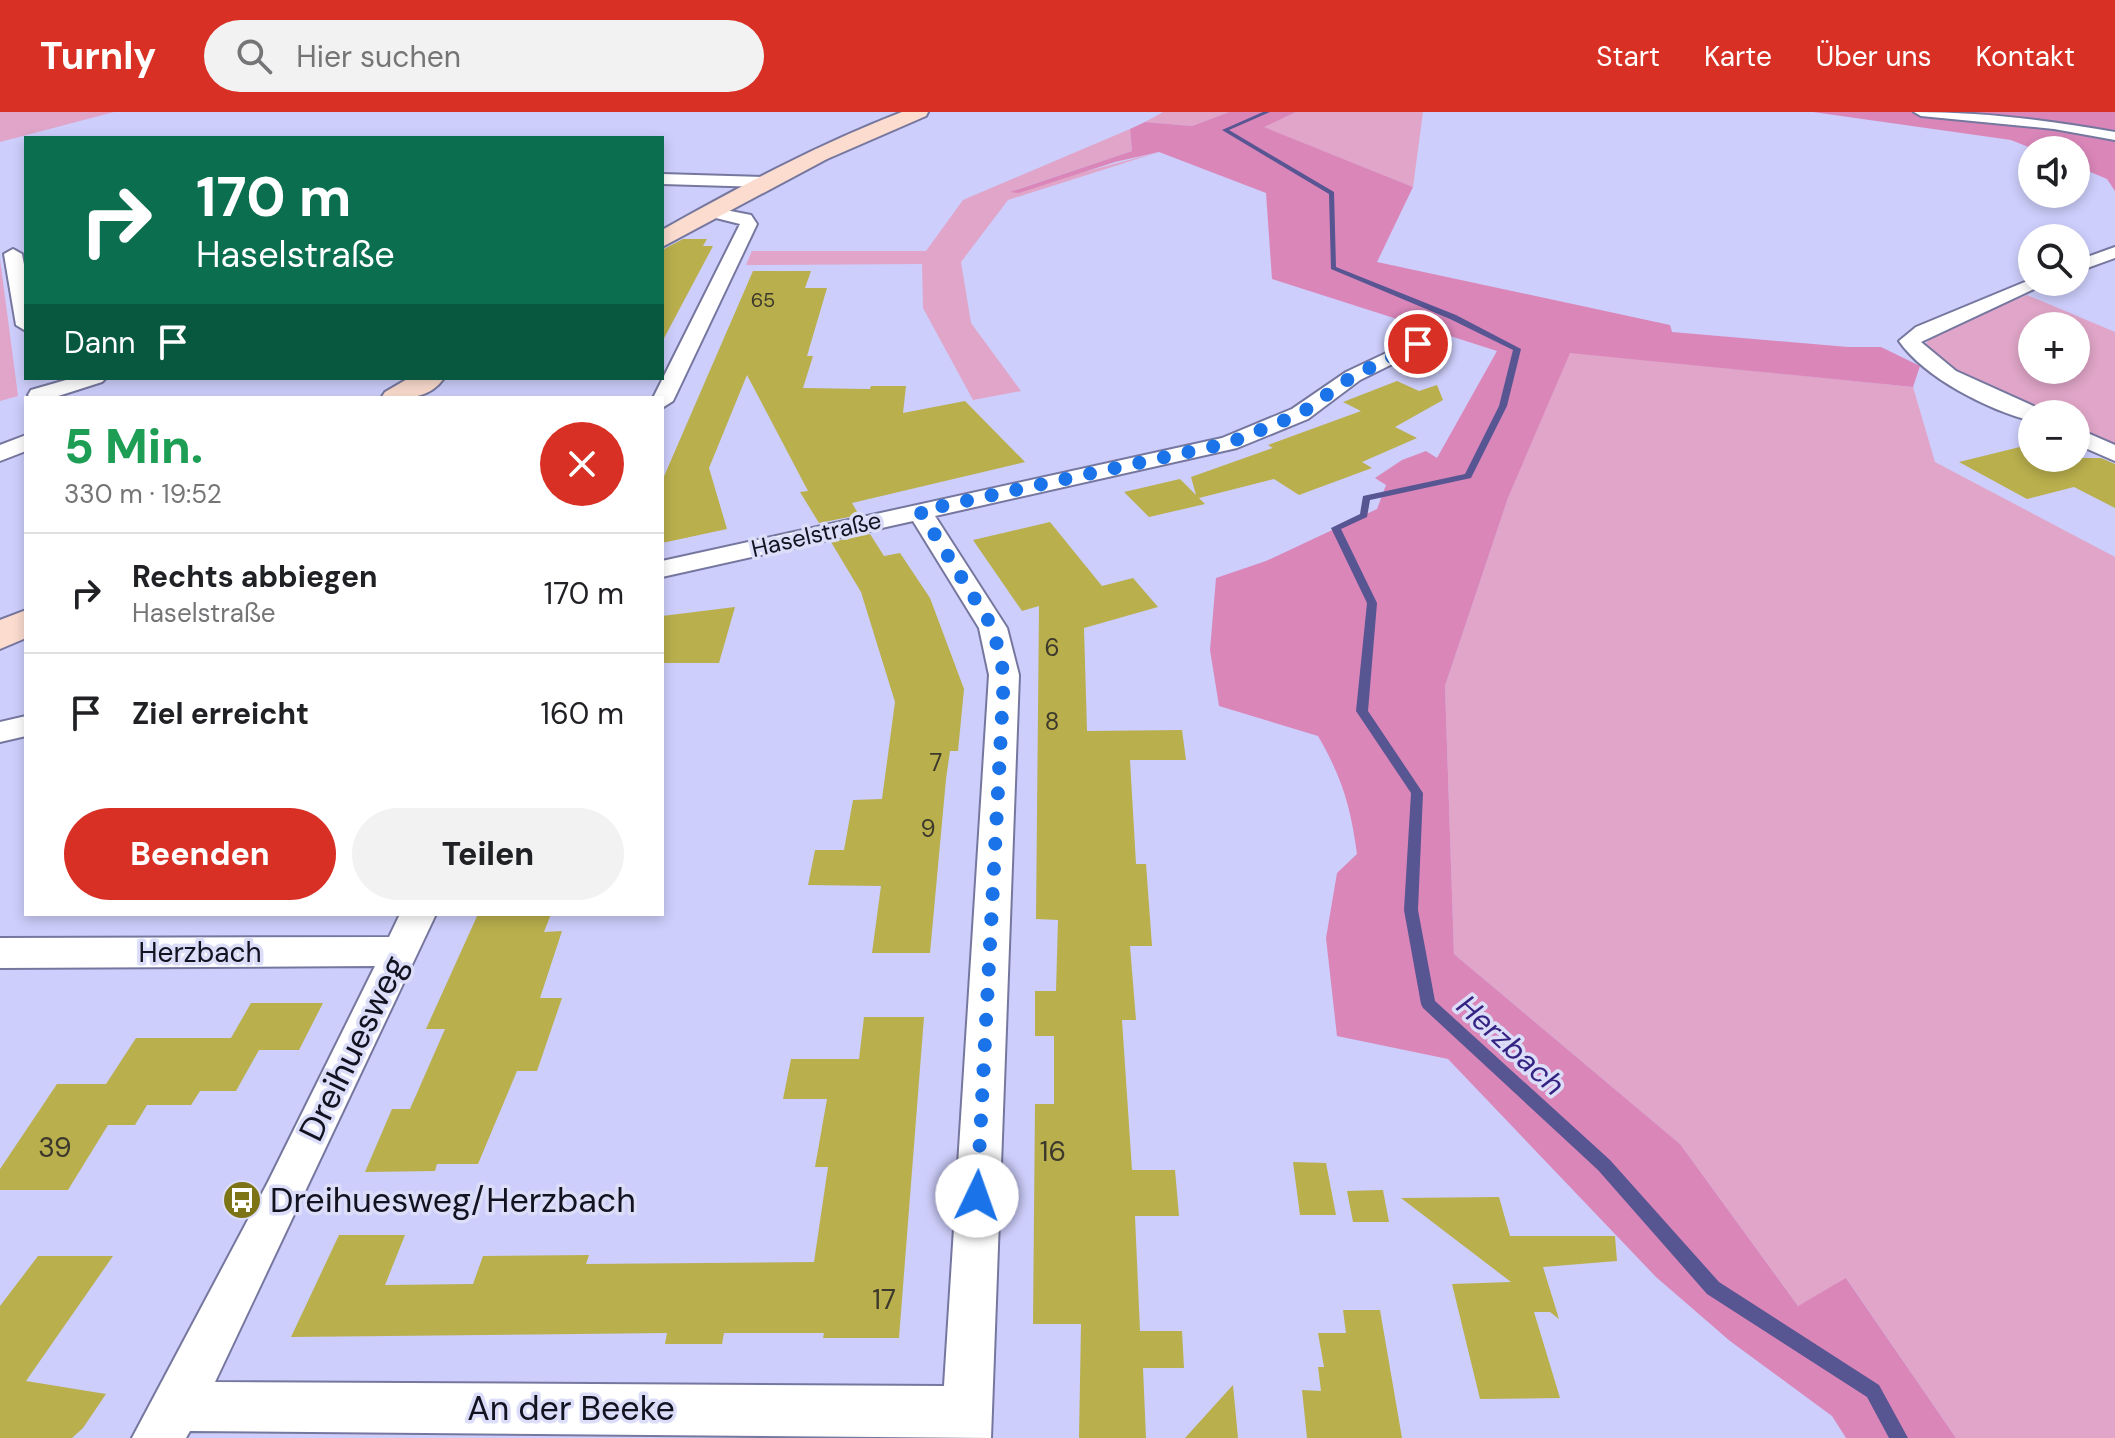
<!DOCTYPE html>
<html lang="de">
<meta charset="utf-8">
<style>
body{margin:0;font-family:"DM Sans",sans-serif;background:#f2f2f2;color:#202124;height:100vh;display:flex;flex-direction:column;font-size:30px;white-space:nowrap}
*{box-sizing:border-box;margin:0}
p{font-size:26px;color:#757577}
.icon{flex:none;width:44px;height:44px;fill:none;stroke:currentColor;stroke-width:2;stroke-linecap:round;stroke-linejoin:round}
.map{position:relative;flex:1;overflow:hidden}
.side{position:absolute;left:24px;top:284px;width:640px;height:520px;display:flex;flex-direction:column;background:#fff;border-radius:0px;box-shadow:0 4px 12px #0003}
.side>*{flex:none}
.hud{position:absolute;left:24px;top:24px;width:640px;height:244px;border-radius:0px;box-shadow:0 4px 12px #0003;background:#0b6e4f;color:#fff;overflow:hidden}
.controls{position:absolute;left:2018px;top:24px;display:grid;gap:16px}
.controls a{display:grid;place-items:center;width:72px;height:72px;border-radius:50%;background:#fff;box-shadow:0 4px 12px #0003;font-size:40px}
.pin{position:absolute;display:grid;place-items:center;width:68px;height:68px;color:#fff;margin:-34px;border:4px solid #fff;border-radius:50%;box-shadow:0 2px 8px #0007}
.me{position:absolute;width:88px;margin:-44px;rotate:3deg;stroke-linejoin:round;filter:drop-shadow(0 0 6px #0008)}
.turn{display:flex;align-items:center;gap:28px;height:168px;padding:0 40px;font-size:36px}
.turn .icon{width:104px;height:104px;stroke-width:2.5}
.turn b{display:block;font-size:56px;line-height:68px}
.then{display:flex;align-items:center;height:76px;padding:0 40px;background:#0003;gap:16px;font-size:30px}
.round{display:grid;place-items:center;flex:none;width:84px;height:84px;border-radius:42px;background:#f2f2f2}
.overview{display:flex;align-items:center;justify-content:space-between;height:136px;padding:0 40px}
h1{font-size:48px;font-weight:800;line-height:60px;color:#1e9e55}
.primary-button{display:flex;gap:16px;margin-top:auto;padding:16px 40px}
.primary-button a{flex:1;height:92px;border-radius:48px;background:#d93025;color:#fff;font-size:32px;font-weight:800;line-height:92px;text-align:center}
.primary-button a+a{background:#f2f2f2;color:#202124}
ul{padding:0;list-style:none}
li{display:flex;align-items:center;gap:24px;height:120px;padding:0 40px;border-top:2px solid #e0e0e0}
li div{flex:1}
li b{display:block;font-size:30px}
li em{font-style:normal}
header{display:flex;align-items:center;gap:48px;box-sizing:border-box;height:112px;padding:0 40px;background:#d93025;color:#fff}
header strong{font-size:38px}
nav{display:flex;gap:44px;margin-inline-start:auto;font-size:28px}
.search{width:560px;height:72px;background:#f2f2f2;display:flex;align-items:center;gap:20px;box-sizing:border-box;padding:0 28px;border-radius:44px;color:#757577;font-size:30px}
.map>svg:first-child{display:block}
</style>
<header>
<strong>Turnly</strong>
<div class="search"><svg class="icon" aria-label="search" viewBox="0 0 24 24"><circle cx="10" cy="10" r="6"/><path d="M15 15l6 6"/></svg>Hier suchen</div>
<nav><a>Start</a><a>Karte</a><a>Über uns</a><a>Kontakt</a></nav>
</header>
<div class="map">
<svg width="2115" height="1326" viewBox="0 0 2115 1326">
<rect width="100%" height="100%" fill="#cdcefb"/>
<path fill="#e0a5c8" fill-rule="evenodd" d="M0,0H114L0,30Z
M1163,0H1229L1192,14L1145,10Z
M1296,0H1423L1413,75L1263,15Z
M1130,17L1132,39L1012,79L1159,40L1008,88L961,150L971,211L1021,279L973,288L923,196L922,152L746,153L752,139H926L963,88Z
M0,147L18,284L0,289Z
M2027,183L2115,220V333L2076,315V302H2049L1963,262L1932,245L1924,233L1937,220ZM2032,214H2076V258H2032Z
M1570,240L1913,275L1935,350L2115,445V1326H1956L1847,1167L1798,1194L1680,1032L1454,842L1445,574L1508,386Z"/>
<path fill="#da86b9" d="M1229,0H1296L1264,15L1413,75L1377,150L1670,213L1672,220L1848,235H1881L1920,254L1913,275L1570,241L1508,386L1445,574L1454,842L1680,1032L1798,1194L1846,1166L1956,1326H1846L1832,1304L1730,1229L1656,1165L1448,947L1337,924L1326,826L1337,761L1357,742C1351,696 1342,665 1318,624L1219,594L1210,538L1216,466L1266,449L1377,397L1386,373L1375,366L1402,348L1426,339L1437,346L1497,239L1272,167L1266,81L1159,40L1115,50L1019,81L1010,80L1132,39L1130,17L1145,10L1192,14Z
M1813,0H2115V79L2107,67L2076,54V38H2036L2011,28Z"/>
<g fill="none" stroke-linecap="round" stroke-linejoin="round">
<path fill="#575592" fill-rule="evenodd" d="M1263,0H1270L1229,18L1334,80L1336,155L1456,203L1521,237L1507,294L1471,366L1370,388L1367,405L1341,417L1377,491L1368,599L1423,681L1418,798L1435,889L1610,1048L1719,1170L1879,1273L1908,1326H1889L1867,1285L1707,1182L1598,1058L1423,896L1421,892L1404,798L1411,681L1356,599L1367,491L1331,416L1360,402L1363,384L1465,362L1499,294L1513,238L1450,207L1331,157L1329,82L1222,18Z"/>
</g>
<path fill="#b9af4d" d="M683,127H707L703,134H713L662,230V138Z
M753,159H811L805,176H827L807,244H813L803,276L870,277L871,274H906L903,301L965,289L1025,350L852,391L859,403L819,411L800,380L808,379L747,263L709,356L727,417L662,431V369Z
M1397,269L1419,279L1437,273L1443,288L1395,315L1417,326L1362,350L1372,356L1299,383L1274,367L1199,386L1205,392L1149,405L1124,380L1180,367L1196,383L1191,365L1273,336L1268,333L1361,299L1343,290Z
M2032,332V346H2101L2115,352V396L2074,375L2027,387L1959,350Z
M1050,410L1102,474L1133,466L1158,495L1084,516L1087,619L1182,618L1186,648H1130L1136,752H1146L1152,834H1130L1136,908H1122L1132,1058H1175L1179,1104H1135L1140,1219H1182L1184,1256H1143L1146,1326H1079L1081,1212H1033L1035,992H1054V924H1035V879H1056L1058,808L1036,807L1039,494L1022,499L973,428Z
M870,422L884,444L900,441L930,486L964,577L958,639H950L946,667L930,841H872L881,774L808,773L815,738H844L853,688L882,687L895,590L861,480L831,430Z
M735,495L719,551H662V504Z
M478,802H551L544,820L562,819L540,886H562L537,959H517L478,1052H437L435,1059L365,1060L392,997H410L445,917H426Z
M251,891H323L299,938H259L236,979H200L191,993H147L135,1013H108L68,1078H0V1057L57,972H106L136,926H231Z
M864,905H924L899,1226H823L824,1221H724L722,1232H665L667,1221L291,1225L339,1123H405L385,1173L473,1172L483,1144L589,1143L586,1152L814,1150L828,1055H815L827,987H783L791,947H859Z
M1293,1050L1326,1051L1336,1103H1300Z
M1383,1078L1389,1110H1353L1347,1079Z
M1499,1085L1510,1124H1615L1617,1149L1543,1155L1559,1207L1550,1200H1534L1560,1286L1480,1287L1452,1172L1511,1170L1401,1086Z
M38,1144H113L26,1269L106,1282L83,1316L72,1326H0V1194Z
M1343,1198H1380L1402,1326H1307L1302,1278L1321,1279L1318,1255H1324L1318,1221H1346Z
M1233,1273L1238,1326H1185Z"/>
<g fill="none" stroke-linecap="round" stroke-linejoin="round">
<g stroke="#76779f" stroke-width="4">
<path id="street" d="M1914,0C1982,0 2048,8 2115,20V28L2054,17L1921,4Z
M662,62L763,65L771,70L763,75L662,72Z
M710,95L751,103L757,112L673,289L662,296V286H653L740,112L704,103L702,100Z
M2115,135V146L2076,160V149Z
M13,137L22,142L26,163V219L16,213L4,142Z
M2032,167V170H2049L1921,230L1956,259L2040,297L2043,302H2032V309C1988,298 1925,266 1899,229L1916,215Z
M1418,226L1428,232L1425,236L1360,268L1308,307L1237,336L935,404L1007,516L1019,563L991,1326L190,1319L186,1326H132L268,1070L375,854L0,856V826L389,825L400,802H436L215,1270L944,1274L989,563L979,516L913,409L662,465V449L1222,326L1292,297L1346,260Z
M73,266H106L102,270L52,286H30L28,283L31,278Z
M2076,316L2115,333V349L2076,332Z
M26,323V339L0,349V333Z
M26,604V624L0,630V610Z"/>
</g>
<g stroke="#76779f" stroke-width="4">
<path id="secondary" d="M902,0H928L926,4L827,47L662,135V118C740,74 819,32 902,0Z
M409,266H444C429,288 405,286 381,286L385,280Z
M26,498V526L0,537V508Z"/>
</g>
<use href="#street" fill="#fff" fill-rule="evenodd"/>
<use href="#secondary" fill="#fbdcce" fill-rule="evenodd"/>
</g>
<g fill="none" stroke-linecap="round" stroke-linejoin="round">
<path stroke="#1a73e8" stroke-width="14" stroke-dasharray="0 25.2" d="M977,1084L1004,563L993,516L920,399L1229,331L1300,302L1353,264L1418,232"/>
</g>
<defs>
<g id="bus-disc" transform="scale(2)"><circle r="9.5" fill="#7d7416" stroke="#dcddf8"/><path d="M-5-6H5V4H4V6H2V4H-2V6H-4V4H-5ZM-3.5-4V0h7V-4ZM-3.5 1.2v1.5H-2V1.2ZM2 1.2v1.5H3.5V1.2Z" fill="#fff"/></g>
</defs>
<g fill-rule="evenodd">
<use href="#bus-disc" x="242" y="1088"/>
</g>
<g text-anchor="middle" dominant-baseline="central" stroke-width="7" stroke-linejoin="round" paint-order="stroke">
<g font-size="20" fill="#3c392c">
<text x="763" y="188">65</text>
</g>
<g font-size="24" fill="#121221" stroke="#dcddf8">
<text transform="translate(816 422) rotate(-13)">Haselstraße</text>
</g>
<g font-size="24" fill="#3c392c">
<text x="1052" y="535">6</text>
<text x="1052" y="609">8</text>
<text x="936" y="650">7</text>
<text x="928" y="716">9</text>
</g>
<g font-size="28" fill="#121221" stroke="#dcddf8">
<text x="200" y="840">Herzbach</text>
</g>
<g font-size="28" fill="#3c392c">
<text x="55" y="1035">39</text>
<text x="1053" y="1039">16</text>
<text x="884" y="1187">17</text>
</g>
<g font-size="30" font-style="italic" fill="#342382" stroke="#dcddf8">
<text transform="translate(1511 933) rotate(42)">Herzbach</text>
</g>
<g font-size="34" fill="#121221" stroke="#dcddf8">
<text transform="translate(353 936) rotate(-64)">Dreihuesweg</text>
<text x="571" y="1296">An der Beeke</text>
</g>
<g font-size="34" fill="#121221" stroke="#dcddf8" text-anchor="start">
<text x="270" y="1088">Dreihuesweg/Herzbach</text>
</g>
</g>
</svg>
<div class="controls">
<a><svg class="icon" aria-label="sound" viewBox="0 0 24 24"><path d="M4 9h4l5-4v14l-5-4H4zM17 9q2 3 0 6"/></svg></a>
<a><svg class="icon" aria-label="search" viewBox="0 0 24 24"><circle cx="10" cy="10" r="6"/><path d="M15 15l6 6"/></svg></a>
<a>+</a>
<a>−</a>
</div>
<div class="pin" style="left:1418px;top:232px;background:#d93025"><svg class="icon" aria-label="arrive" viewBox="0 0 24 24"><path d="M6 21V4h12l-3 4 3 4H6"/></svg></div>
<svg class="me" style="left:977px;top:1084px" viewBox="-20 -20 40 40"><circle r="19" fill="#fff"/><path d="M0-13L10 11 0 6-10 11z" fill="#1a73e8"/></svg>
<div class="hud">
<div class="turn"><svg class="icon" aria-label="right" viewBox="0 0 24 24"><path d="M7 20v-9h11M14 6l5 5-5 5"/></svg><div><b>170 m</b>Haselstraße</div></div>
<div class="then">Dann<svg class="icon" aria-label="arrive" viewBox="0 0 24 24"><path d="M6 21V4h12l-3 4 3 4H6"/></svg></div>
</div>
<section class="side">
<div class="overview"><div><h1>5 Min.</h1><p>330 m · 19:52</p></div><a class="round" style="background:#d93025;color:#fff"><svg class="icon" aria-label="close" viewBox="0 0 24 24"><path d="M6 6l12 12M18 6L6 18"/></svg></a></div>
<ul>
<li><svg class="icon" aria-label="right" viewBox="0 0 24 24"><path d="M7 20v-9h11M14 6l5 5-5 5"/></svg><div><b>Rechts abbiegen</b><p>Haselstraße</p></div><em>170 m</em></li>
<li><svg class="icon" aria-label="arrive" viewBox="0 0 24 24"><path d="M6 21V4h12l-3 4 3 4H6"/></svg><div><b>Ziel erreicht</b></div><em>160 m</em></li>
</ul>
<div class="primary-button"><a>Beenden</a><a>Teilen</a></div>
</section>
</div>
